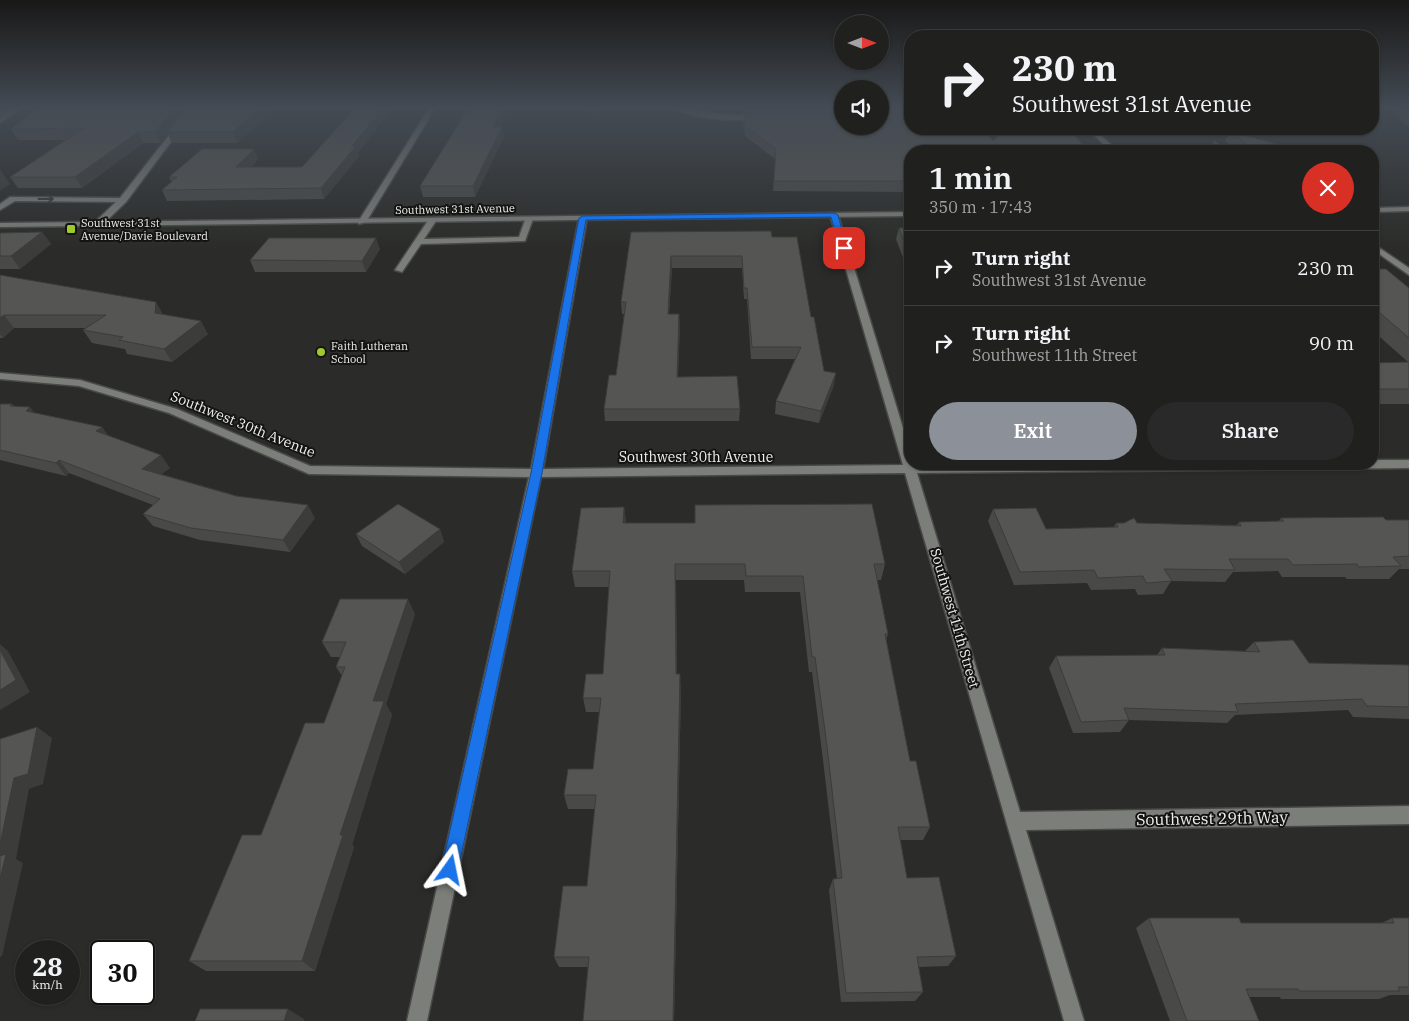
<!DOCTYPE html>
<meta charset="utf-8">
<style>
body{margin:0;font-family:"IBM Plex Serif",serif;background:#282928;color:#f1f3f6;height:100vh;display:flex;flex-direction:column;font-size:19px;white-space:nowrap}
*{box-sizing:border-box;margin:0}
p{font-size:16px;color:#a2a3a4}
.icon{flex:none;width:28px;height:28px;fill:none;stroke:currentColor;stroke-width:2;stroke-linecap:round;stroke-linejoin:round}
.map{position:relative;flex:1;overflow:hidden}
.sheet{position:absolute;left:904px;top:145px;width:475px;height:325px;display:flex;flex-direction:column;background:#20211f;border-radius:20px;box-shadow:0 1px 4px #0004,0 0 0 1px #3d3e3d}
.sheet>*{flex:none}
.guide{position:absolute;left:904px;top:30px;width:475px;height:105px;border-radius:20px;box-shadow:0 1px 4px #0004,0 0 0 1px #3d3e3d;background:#20211f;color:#f1f3f6;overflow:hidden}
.needle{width:32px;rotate:90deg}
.tools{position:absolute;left:834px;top:15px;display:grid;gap:10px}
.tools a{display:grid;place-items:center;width:55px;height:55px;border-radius:50%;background:#20211f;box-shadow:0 1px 4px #0004,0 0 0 1px #3d3e3d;font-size:25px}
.speed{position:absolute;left:15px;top:940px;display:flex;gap:10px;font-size:25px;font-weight:700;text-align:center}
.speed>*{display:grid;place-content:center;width:65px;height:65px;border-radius:50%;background:#20211f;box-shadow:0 1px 4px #0004,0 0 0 1px #3d3e3d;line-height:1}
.speed small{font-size:12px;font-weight:400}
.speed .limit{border:2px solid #111;border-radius:8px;background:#fff;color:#111}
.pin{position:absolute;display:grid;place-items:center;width:42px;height:42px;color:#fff;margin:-21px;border-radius:10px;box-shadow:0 2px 8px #0006}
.me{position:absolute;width:55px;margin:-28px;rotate:12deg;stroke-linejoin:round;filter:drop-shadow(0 0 4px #0008)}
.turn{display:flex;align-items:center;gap:18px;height:105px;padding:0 25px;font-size:22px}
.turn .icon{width:65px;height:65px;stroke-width:2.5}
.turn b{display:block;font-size:35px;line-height:42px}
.round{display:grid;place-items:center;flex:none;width:52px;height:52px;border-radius:26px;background:#282928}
.head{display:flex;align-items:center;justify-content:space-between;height:85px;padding:0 25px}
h1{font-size:30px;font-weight:600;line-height:38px}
.cta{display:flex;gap:10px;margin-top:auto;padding:10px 25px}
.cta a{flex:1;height:58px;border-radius:30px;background:#8c9099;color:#fff;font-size:20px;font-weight:600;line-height:58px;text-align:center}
.cta a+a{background:#282928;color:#f1f3f6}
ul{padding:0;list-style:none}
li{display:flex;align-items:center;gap:15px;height:75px;padding:0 25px;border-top:1px solid #3d3e3d}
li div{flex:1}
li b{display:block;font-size:19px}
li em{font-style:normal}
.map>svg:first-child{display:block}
</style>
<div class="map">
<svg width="1409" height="1021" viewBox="0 0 1409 1021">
<rect width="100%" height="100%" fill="#2b2c29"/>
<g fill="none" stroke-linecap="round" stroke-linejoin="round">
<g stroke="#494a47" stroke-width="3">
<path id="lane" d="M0,112L9,111L12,113L0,116Z
M10,197L123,198L127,200L123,202L15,201L0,210V204Z
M526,217L533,219L525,241L421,244L402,272L395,270L429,219L436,221L424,239L519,237Z"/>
</g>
<g stroke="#494a47" stroke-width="3">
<path id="street" d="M191,107H197L126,202L101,226H95V222L120,198Z
M430,107H436L366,222L359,224L358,222Z
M672,107H682L717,114L760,116L763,118L760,120C733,120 696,121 672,107Z
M1087,129H1094L1118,151H1111Z
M831,213L838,215L910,451V464H1372V460H1409V468L917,473L1020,812L1409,806V824L1026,830L1084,1021H1064L905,473L541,477L427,1021H407L529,477L309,474L169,413L79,386L0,379V373L80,380L177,409L310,466L531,469L579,218L583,216L587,218L543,469L903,465L830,215Z
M1372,243L1409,268V275L1372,249Z"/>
</g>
<g stroke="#494a47" stroke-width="3">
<path id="secondary" d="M14,107H23L0,123V118Z
M1409,207V211L1372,212V208Z
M910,212V216L0,227V223Z"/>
</g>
<use href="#lane" fill="#7c7e7a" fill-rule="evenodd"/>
<use href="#street" fill="#7c7e7a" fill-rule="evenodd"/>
<use href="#secondary" fill="#7c7e7a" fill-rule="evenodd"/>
</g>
<path fill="#494a47" d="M277,107L237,143H172L168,134L161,143H143L82,188H18L10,177L67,140H18L11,129Z
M509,107L499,127H502L504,137L475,197H423L420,186Z
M585,107H597L595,116Z
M742,107H842V126H880V107H910V129H984L993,141L1004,129H1058L1071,131L1088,151H910V192L773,191L775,159L745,136L743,122L744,114H742Z
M1389,107H1409V126L1406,125Z
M1230,131L1301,151H1239L1225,141Z
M1214,140L1228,151H1209Z
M358,153L359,156L324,199L167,201L162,190L172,182L169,177L258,159L251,167H302Z
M899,228H910V276L896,239Z
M42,232L51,244L20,269H0V233Z
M631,232L772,237L811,317L824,371L834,385L819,423L775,414L776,401L795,359H751L747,299H744L742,268H672L669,314L680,325L678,377L740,409L739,421H605L604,409L616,375L624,314H622L621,302Z
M380,249L366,272H255L250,260Z
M1372,266L1376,269L1409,288V404H1372V363L1408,362L1372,330Z
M0,275L163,314L208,334L172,362L127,354L125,349L92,343L83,330L86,328H14L3,338H0Z
M0,404H12L14,406L30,407L34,413L102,427L108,436L170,468L161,474L315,518L290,552L200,540L153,526L143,514L153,505L69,473L66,476L0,460Z
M624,507L626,523L885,564L881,580H877L888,634L886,640L910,761L930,827L923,840H900L907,878L956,956L948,966L918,967L923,992L915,1001L841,1002L829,890L833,879H837L823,760L812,672H809L800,592H745L744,580H676L677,674L681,689L674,1021H583L588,967H559L554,957L587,886L595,809H568L564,795L593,769L599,712H586L583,698L603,674L609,587H575L572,571Z
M993,509L1046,529L1114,527L1116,523L1237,525L1239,522H1278L1281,518L1386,520H1409V569H1399L1389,579H1347L1345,577H1282L1278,571L1233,572L1225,582L1171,581L1163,594L1138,595L1135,589L1091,590L1087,583L1014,585L988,521Z
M440,529L444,542L405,574L362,546L356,534Z
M415,614L386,704L392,715L352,845L354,847L315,971H206L189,961L324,723L342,676L336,667L340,657H331L322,642Z
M1254,642L1309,663L1409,665V719L1353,717L1348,710L1235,715L1227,723L1129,720L1120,732L1073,733L1049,668L1056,656L1157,655L1162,648L1245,651Z
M1149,918L1241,923H1382L1392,918H1409V995H1390L1379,999H1281L1280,997H1249L1259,1021H1170L1136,928Z"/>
<path fill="#3c3c3a" d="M176,107H189L167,132L168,134L161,143L155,132Z
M261,107H277L237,143L233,132Z
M384,107H394L358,153L359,156L324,199L321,188L352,146Z
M503,107H509L494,137L493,127Z
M594,107H597L595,116Z
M502,127L504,137L475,197L473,186Z
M138,132L143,143L82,188L75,177Z
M254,149L258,159L240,177L236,167Z
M0,169L10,184L0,191Z
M42,232L51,244L20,269L11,256Z
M376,238L380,249L366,272L362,261Z
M671,256L672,268L668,325V314Z
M156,302L164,316L155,313Z
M679,314L680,325L677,389V377Z
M4,315L14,328L3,338L0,334V318Z
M201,321L208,334L172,362L164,349Z
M836,373L834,385L819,423L821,411Z
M30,407L40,420L26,411Z
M102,427L111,440L96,431Z
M161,455L170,468L151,482L142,469Z
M59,460L69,473L66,476L56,463Z
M308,505L315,518L290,552L283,540Z
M624,507L626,523H623Z
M440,529L444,542L405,574L399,562Z
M675,564L676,580L677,689L676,674Z
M408,599L415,614L386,704L392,715L352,845L354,847L315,971L302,961L340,835L373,701Z
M0,644L8,651L30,692L0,710Z
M680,674L681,689L674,1021H673Z
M37,727L52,738L43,784L29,789L16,859L23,863L2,956L0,957V844L14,778Z
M288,1009L304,1019V1021H284Z"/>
<path fill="#555653" stroke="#3c3c3a" d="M38,107H176L155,132H138L75,177H10L84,128L11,129Z
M187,107H261L233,132H167Z
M356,107H384L352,146H356L321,188L162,190L177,177H169L202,149H254L236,167H302Z
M469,107H503L493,127H502L473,186H420Z
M1372,107H1377L1375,118H1372Z
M1401,107H1409V115Z
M880,108L881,112H910V129H984L993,141L1004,129H1058L1071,131L1088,151H910V181H774L776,149L745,126L744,113L842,112V126H880Z
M1230,131L1301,151H1255Z
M1214,140L1228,151H1211Z
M899,228H910V258Z
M771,231L772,237H797L811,317H814L824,371L836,373L821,411L776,401L801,347H752L747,288H744L742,256H671L668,314H679L677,377L737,376L740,409H604L609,375H616L626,302H621L631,232Z
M42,232L11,256H0V233Z
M269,238H376L362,261L250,260Z
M1372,266L1376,269H1386L1409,288V338L1372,306Z
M0,275L156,302L155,313L201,321L164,349L119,340L123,337L83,330L106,315H4L0,318Z
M1409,362V389H1372V363Z
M0,404H12L10,406L30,407L26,411L102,427L96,431L161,455L142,469L236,496L308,505L283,540L191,528L143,514L160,499L59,460L56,463L0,450Z
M398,504L440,529L399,562L356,534Z
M872,504L885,564H874L888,634H885L910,761H916L930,827H898L907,878L939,877L956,956L917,957L923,992L846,993L833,879L842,878L827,746L815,657H812L803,576H746L745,564H675L676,674H680L673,1021H583L589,957H554L563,886H587L596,795H564L568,769H593L601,698H583L586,674H603L610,571H572L581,508L624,507L623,523H695V505Z
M1036,508L1046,529L1118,527L1116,523H1124L1134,518L1137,523L1241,526L1239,522L1284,521L1281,518L1383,517L1386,520H1409V556L1393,557L1401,566L1359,567L1357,564L1293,565L1288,559H1229L1235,570L1164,569L1172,581L1146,583L1143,576L1098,578L1094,570L1020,572L993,509Z
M340,599H408L373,701H384L340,835H343L302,961H189L242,835H261L305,723H324L345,667H336L346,642H322Z
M1293,640L1309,663L1409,665V707L1367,706L1362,699L1235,704L1238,712L1124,708L1129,720L1081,722L1056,656L1165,655L1162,648L1260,652L1254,642Z
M0,650L16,680L0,690Z
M37,727L28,774L14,778L0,844V739Z
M6,854L0,879V856Z
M1149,918H1239L1241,923H1394L1392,918H1409V987H1398L1400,991H1299L1298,989H1246L1259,1021H1187Z
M200,1009H288L284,1021H195Z"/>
<defs><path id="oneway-shaft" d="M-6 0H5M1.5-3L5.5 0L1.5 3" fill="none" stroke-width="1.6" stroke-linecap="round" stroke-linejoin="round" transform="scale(1.25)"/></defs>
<use stroke="#383a37" href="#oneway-shaft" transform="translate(46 199)"/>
<linearGradient id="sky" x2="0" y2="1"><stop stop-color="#181817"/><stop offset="0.43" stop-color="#444b54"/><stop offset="1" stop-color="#444b54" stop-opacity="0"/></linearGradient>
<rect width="1409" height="250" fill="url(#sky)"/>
<path fill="#1a73e8" stroke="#114b97" d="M834,213L838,215L847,249L840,248L831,217L586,220L542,473L458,870L456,876L450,878L444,876L441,870L531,473L579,218L583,216Z"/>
<g fill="#9eca2e" stroke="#141513" stroke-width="2">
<rect x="66" y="224" width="10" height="10" rx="2.5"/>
<circle cx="321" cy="352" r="5"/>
</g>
<g text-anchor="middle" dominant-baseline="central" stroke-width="4" stroke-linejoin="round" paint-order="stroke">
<g font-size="11" fill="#eff0ee" stroke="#141513">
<text transform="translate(455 209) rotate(-1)">Southwest 31st Avenue</text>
</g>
<g font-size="11" fill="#eff0ee" stroke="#141513" text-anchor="start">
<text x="81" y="223">Southwest 31st<tspan x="81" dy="13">Avenue/Davie Boulevard</tspan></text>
<text x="331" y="346">Faith Lutheran<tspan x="331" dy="13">School</tspan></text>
</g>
<g font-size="14" fill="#eff0ee" stroke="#141513">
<text transform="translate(243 424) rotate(22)">Southwest 30th Avenue</text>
<text x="696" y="457">Southwest 30th Avenue</text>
<text transform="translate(955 618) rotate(74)">Southwest 11th Street</text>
</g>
<g font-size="16" fill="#eff0ee" stroke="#141513">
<text transform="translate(1212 818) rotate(-1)">Southwest 29th Way</text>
</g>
</g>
</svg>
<div class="tools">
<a><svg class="needle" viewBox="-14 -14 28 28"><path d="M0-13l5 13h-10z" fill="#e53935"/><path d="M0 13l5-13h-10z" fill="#a2a3a4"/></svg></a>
<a><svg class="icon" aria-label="sound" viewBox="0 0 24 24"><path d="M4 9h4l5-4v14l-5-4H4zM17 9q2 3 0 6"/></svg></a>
</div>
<div class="speed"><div>28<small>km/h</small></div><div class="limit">30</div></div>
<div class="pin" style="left:844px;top:248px;background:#d93025"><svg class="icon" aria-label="arrive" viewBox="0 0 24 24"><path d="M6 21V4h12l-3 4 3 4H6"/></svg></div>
<svg class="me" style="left:450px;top:870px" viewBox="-20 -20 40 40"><path d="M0-17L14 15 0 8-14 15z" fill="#1a73e8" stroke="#fff" stroke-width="4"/></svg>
<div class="guide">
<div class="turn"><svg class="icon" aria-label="right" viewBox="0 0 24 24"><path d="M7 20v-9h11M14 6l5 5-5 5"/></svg><div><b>230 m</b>Southwest 31st Avenue</div></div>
</div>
<section class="sheet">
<div class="head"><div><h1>1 min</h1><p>350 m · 17:43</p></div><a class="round" style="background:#d93025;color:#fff"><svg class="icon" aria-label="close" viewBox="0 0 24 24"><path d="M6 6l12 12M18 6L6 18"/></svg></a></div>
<ul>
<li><svg class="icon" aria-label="right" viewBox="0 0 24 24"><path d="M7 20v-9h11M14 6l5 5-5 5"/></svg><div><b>Turn right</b><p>Southwest 31st Avenue</p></div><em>230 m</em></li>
<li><svg class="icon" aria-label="right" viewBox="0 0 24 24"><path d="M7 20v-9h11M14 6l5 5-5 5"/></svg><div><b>Turn right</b><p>Southwest 11th Street</p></div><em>90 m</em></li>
</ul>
<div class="cta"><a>Exit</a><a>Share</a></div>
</section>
</div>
